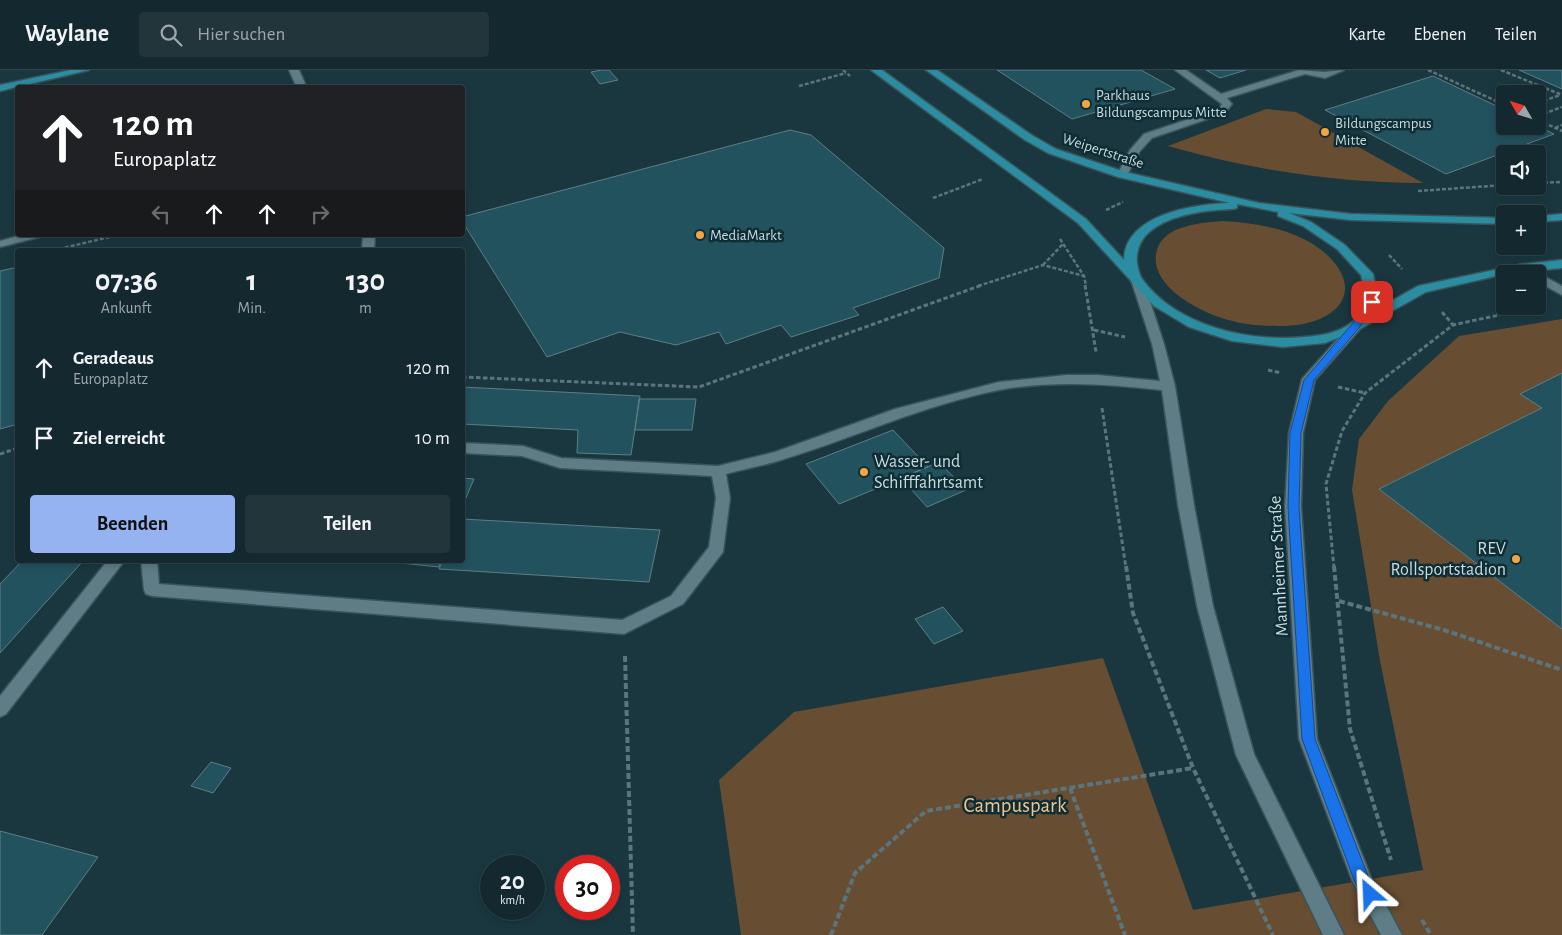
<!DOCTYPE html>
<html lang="de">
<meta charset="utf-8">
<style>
body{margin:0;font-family:"Alegreya Sans",sans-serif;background:#21353b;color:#f1f3f6;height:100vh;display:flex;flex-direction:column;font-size:19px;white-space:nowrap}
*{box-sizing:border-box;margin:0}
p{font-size:16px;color:#9da6aa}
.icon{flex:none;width:28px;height:28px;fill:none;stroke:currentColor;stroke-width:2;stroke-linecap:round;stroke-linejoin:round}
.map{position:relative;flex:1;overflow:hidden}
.details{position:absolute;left:15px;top:178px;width:450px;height:315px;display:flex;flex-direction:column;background:#14292f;border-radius:5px;box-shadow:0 2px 8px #0003,0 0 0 1px #33454b}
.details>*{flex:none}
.guide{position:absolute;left:15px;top:15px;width:450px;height:152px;border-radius:5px;box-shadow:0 2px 8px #0003,0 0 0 1px #33454b;background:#202124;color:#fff;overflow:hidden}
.needle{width:32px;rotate:309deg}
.controls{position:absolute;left:1496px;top:15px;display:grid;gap:10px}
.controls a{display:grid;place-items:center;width:50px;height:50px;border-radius:5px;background:#14292f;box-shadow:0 2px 8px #0003,0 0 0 1px #33454b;font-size:25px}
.speed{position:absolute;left:480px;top:785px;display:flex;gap:10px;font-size:25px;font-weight:700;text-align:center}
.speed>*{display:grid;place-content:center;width:65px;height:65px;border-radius:50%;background:#14292f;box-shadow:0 2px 8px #0003,0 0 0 1px #33454b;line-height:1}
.speed small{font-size:12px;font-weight:400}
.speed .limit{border:8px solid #d22;background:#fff;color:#111}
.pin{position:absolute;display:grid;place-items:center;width:42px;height:42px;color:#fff;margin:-21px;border-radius:10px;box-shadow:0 2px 8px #0006}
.me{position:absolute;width:55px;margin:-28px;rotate:334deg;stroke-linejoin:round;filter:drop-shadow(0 0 4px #0008)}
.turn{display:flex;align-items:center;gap:18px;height:105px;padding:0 15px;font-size:22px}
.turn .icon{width:65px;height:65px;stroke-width:2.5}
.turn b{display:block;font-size:35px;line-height:42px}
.lanes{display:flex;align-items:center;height:48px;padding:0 15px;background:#0003;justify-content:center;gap:25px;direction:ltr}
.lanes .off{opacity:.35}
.eta{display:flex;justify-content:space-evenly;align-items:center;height:85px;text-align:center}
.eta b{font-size:30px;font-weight:700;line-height:35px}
.button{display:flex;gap:10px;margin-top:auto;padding:10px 15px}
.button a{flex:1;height:58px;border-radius:5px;background:#95b2f1;color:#111;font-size:20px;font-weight:700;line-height:58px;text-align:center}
.button a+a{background:#21353b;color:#f1f3f6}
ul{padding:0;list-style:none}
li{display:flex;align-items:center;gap:15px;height:70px;padding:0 15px}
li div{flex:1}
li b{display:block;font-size:19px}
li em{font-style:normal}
header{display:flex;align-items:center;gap:30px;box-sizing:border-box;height:70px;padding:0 25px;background:#14292f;border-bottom:1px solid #33454b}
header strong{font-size:24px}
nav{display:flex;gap:28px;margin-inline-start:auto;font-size:18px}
.search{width:350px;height:45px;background:#21353b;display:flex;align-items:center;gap:12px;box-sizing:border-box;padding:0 18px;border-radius:5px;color:#9da6aa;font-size:19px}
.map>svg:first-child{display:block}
</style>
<header>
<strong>Waylane</strong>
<div class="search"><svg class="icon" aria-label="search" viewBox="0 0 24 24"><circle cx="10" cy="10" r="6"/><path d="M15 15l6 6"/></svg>Hier suchen</div>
<nav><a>Karte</a><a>Ebenen</a><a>Teilen</a></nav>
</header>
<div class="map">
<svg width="1562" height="865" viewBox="0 0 1562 865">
<rect width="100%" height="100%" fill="#1a373f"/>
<path fill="#674e32" d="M1266,39L1296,42L1423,113C1336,113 1252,100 1168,76Z
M1222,151C1260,153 1307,161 1333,191C1360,223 1338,247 1303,254C1287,257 1270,256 1254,255C1226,252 1195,240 1174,222C1162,211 1152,197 1157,180C1164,155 1201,153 1222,151Z
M1562,249V865H741L719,710L794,642L1103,588L1193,840L1423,800L1380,591L1352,420L1359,369L1388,331L1459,266Z"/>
<path fill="#22525e" stroke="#5e7e86" d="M602,0H609L618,10L600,14L591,2Z
M997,0H1141L1175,19L1072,49Z
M1206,0H1246L1220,8Z
M1519,0H1562V19Z
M1433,6L1505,40V56H1538L1554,64L1446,104L1325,40Z
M790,60L811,65L944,178L939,208L853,238L859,245L791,267L781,255L726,274L719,262L676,275L620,262L547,287L462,151V147Z
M18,197V354L0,359V201Z
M1562,303V559L1379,419L1542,338L1520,324Z
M462,317L640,326L631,385L577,383L578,360L462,354Z
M639,329H696L692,360H635Z
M893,360L928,397L839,434L806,394Z
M939,392L966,420L927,437L901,408Z
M462,408L474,409L462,437Z
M462,449L660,460L649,512L439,499L443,490H462Z
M23,490H84L0,583V514Z
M372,490H441L439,497Z
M943,537L963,561L934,574L915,549Z
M211,692L231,698L213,723L191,716Z
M0,761L98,787L42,865H0Z"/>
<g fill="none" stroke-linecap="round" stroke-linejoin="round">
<g stroke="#395359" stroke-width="3">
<path id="minor" d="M289,0H299L307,18H297Z
M1175,0H1186L1221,24L1299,0L1324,2L1344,0L1325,8L1305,4L1227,28L1232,34L1225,43L1152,68L1140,81L1126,107H1118L1117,105L1130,80L1144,64L1219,39L1222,34Z
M22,165H42L40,167L0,177V171Z
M363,165H375L374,180H362Z
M1538,203L1562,216V225L1538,212Z
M1137,206L1143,210L1164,274L1175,316L1194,435L1213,536L1254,684L1344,865H1323L1236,685L1197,536L1178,435L1162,320C1107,314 1053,310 999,320C923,335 854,368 781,390C763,396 744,399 726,404L730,428L723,482L683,534L624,564L152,526L146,524L144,520L141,490H157L159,514L622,550L671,526L709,477L716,428L712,406L560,398L522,386L462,383V373L523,376L561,388L718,396L775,382L895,339L999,312L1067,305H1098L1160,311L1152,274L1131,210Z
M1356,252L1362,256L1360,259L1315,310L1303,363L1301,437L1317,669L1370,805L1402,865H1381L1352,810L1299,669L1285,437L1289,363L1302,309L1352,253Z
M108,490H125L6,644L0,647V626Z"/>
</g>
<g stroke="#395359" stroke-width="3">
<path id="major" d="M71,0H89L0,21V15Z
M871,0H882L1086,149L1124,190C1125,144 1195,134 1230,133L1118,107L1048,83L1025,70L926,0H937L1033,66L1056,79L1125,102L1259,133L1351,144L1505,148V154L1351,150L1289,143L1311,152L1345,175L1373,204L1379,232L1372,242L1418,216L1523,194L1562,190V198L1505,204L1426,222L1360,259L1325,273L1283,277L1232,271L1189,257L1154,236L1078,153ZM1237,134L1278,142V146L1303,156L1337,179L1361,205L1367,232C1362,238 1357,249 1351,253C1339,263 1319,266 1304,267C1249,272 1177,257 1142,209C1138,202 1135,189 1138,180C1147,146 1204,140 1233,139L1237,138Z
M1562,144V150L1538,152V146Z"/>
</g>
<path stroke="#5c747b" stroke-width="2.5" stroke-dasharray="4 2" stroke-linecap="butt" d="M843,0L850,6
M1428,0L1505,35
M1501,0L1562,25
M799,16L846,3
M1538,33L1560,25
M1538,46L1562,37
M1538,50L1562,61
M1555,58L1562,55
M1538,113L1562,112
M1418,121L1505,115
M933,128L983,109
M1106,140L1123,132
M1060,169L1084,206L1086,216
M59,179L118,165
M1389,185L1402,199
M1043,195L1063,174
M978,216L1043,195L1084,206"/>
<path stroke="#5c747b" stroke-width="3" stroke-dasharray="4.5 2.5" stroke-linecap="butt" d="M1085,215L1096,282
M1442,242L1453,255
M1094,260L1125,267
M1268,300L1281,303
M462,307L699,317L982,215
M1338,317L1365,323
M1102,338L1126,498
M0,384L18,378
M1334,498L1326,414L1342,361L1365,323L1453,255L1536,237"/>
<path stroke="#5c747b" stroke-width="4" stroke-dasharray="6 3" stroke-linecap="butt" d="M1126,496L1133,543L1193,698L1273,865
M1334,496L1350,659L1391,790
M1339,531L1444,560L1562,600
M625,586L633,865
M1070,718L1125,865
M1422,850L1431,865
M831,865L855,803L926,741L1193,698"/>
<use href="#minor" fill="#5e7d86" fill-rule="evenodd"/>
<use href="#major" fill="#2b8da1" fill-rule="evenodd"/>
</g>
<path fill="#1a73e8" stroke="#114b97" d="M1369,230L1377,232L1359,258L1314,310L1301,363L1299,437L1315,669L1368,806L1377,824L1375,829L1370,831L1364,829L1354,810L1302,669L1288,437L1290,363L1304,310L1352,254Z"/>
<g fill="#f2a540" stroke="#0f2d34" stroke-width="2">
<circle cx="1086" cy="34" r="5"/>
<circle cx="1325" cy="62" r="5"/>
<circle cx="700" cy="165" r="5"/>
<circle cx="864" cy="402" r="5"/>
<circle cx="1516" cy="489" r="5"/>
</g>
<g text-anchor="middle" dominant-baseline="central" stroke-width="5" stroke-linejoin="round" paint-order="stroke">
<g font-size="15" fill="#c9dadf" stroke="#0f2d34" text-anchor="start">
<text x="1096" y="25">Parkhaus<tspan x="1096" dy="17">Bildungscampus Mitte</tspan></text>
<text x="1335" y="53">Bildungscampus<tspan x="1335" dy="17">Mitte</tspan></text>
<text x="710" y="165">MediaMarkt</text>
</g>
<g font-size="15" fill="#c9dadf" stroke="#0f2d34">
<text transform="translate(1103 81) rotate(18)">Weipertstraße</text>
</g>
<g font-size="18" fill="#c9dadf" stroke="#0f2d34" text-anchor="start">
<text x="874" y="392">Wasser- und<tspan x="874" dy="21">Schifffahrtsamt</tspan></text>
<text x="1506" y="479" text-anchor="end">REV<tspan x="1506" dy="21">Rollsportstadion</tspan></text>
</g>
<g font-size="18" fill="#c9dadf" stroke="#0f2d34">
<text transform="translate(1279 496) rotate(-93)">Mannheimer Straße</text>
</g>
<g font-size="21" fill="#f1c390" stroke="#0f2d34">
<text x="1015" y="735">Campuspark</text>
</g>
</g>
</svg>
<div class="controls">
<a><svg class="needle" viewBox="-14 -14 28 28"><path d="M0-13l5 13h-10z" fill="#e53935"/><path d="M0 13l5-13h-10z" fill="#9da6aa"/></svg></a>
<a><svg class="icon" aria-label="sound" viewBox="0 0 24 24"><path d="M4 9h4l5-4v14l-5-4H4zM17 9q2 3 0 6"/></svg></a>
<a>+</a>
<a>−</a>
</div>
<div class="speed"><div>20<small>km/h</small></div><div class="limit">30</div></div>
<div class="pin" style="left:1372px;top:232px;background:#d93025"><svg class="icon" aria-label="arrive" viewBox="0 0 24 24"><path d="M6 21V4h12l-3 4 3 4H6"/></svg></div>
<svg class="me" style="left:1370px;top:824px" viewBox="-20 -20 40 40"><path d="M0-17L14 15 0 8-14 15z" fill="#1a73e8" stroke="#fff" stroke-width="4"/></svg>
<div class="guide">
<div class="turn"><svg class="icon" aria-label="ahead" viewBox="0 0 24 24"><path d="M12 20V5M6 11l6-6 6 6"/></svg><div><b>120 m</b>Europaplatz</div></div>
<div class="lanes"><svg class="icon off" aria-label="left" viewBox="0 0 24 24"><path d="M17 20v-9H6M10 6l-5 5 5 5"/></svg><svg class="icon" aria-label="ahead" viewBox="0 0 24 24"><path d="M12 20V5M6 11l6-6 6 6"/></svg><svg class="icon" aria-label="ahead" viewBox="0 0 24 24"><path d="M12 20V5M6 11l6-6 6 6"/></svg><svg class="icon off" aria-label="right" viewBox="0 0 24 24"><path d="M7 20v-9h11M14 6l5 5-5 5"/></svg></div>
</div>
<section class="details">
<div class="eta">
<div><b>07:36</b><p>Ankunft</p></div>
<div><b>1</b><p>Min.</p></div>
<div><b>130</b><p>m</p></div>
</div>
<ul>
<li><svg class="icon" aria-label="ahead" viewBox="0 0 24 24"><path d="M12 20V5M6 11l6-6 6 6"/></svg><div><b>Geradeaus</b><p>Europaplatz</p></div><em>120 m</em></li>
<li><svg class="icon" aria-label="arrive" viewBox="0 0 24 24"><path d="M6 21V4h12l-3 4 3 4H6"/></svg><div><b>Ziel erreicht</b></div><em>10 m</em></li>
</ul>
<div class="button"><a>Beenden</a><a>Teilen</a></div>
</section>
</div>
